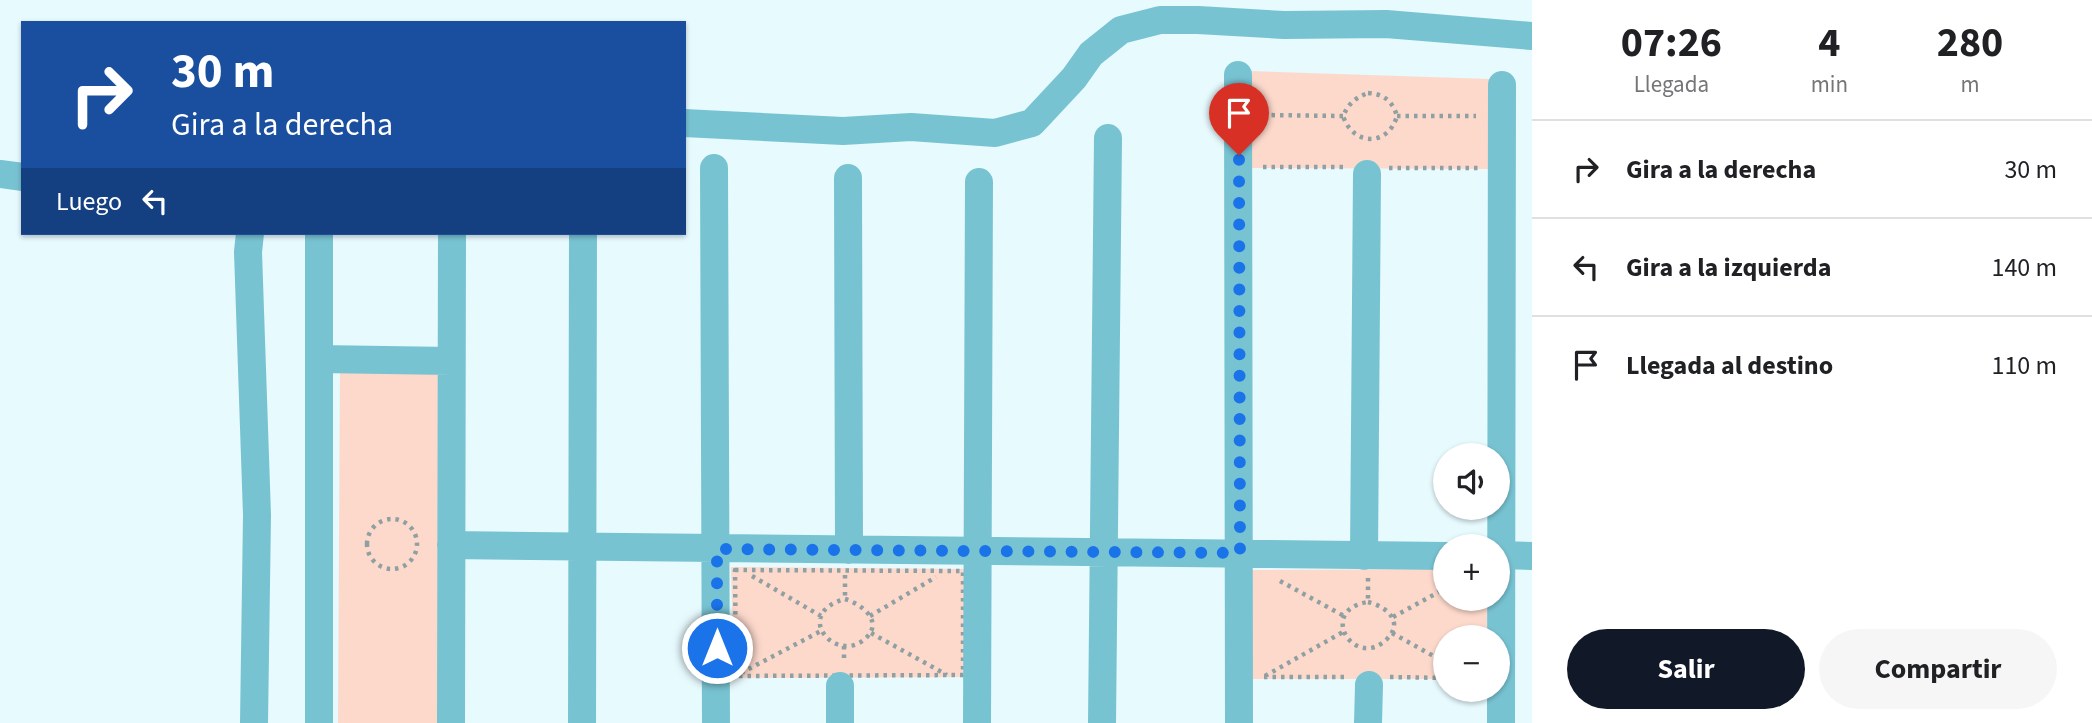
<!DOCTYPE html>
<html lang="es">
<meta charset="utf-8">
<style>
body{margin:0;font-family:"Source Sans 3",sans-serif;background:#f6f6f6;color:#202124;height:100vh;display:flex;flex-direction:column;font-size:26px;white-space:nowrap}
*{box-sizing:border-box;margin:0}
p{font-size:23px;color:#757577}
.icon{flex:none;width:38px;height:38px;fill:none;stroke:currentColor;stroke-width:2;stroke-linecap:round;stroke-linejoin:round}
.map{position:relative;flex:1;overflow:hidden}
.side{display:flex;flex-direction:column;background:#fff;width:560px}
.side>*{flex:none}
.guide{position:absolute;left:21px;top:21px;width:665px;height:214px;border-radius:0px;box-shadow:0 2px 5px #0004;background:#1a4fa0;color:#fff;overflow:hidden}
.buttons{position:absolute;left:1433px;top:443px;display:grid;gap:14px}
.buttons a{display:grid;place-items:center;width:77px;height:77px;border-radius:50%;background:#fff;box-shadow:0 2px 5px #0004;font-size:35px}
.pin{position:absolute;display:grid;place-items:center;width:60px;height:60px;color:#fff;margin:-72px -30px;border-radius:50% 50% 50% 0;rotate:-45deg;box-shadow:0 0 7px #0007}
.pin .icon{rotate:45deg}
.me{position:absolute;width:77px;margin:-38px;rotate:0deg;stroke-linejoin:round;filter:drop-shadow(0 0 5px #0008)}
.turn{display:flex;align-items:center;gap:24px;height:147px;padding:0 35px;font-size:32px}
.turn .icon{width:91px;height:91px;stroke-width:2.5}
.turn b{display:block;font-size:49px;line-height:60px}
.then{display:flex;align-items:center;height:66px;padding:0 35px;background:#0003;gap:14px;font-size:26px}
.eta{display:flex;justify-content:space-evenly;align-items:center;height:119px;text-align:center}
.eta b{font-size:42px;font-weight:700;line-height:49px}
.cta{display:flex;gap:14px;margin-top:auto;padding:14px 35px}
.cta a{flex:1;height:80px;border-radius:42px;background:#111827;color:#fff;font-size:28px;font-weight:700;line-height:80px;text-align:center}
.cta a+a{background:#f6f6f6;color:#202124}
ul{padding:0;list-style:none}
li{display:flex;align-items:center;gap:21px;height:98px;padding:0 35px;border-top:2px solid #e0e0e0}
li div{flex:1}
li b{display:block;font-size:26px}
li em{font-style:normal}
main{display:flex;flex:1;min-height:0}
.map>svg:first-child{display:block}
</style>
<main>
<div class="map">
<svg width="1532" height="723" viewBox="0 0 1532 723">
<rect width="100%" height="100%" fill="#e7fafe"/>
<path fill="#fdd9cc" d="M1250,71L1490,79V169L1250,168Z
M340,367L443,368L444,723H338Z
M731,567L965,569L966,677L734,678Z
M1445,569L1446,598L1487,599V637H1446L1445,679H1250V570Z"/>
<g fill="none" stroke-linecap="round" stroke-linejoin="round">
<path stroke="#909fa2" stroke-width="4.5" stroke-dasharray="3.5 5" stroke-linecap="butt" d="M1368,93C1383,94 1392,100 1397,116C1388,147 1353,146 1343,116C1349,103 1355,98 1368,93Z
M1263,115L1343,116
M1397,116H1476
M1263,167H1345
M1389,168H1478
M367 544a25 25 0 1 1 50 0a25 25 0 1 1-50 0Z
M735,570L963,571V675L736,676Z
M845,575V599
M752,576L821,616
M1368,578V602
M1280,581L1344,616
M845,599C861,604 883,620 867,637C838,667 790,614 845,599Z
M1368,602C1385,606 1405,621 1387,639C1355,671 1316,610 1368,602Z
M870,616L936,577
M1393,617L1446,588
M871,633L947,675
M1392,633L1446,663
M844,646V663
M741,673L821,631
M1265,676L1343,632
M1264,677H1347
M1390,677L1446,678"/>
<path stroke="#78c3d2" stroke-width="28" d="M1238,75L1239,723
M684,123L843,131L911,127L995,133L1032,123L1074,78L1091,54L1121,30L1160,20H1198L1284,25L1386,24L1532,36
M714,168L716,723
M0,174L23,177
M848,178L849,550
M250,233L248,252L257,515L254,723
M319,359L451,361
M451,545L1446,556
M1498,555L1532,556
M1364,556L1367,174
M319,723V233
M451,723L452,233
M582,723L583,233
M840,723V686
M977,723L979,182
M1102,723L1108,138
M1368,723L1369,685
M1501,723L1502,85"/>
</g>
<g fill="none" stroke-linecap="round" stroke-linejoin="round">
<path stroke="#1a73e8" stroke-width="12" stroke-dasharray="0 21.6" d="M717,648V549L1240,553L1239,155"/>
</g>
</svg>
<div class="buttons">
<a><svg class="icon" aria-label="sound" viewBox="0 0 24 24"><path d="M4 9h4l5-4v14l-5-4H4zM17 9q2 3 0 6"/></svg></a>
<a>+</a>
<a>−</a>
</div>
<div class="pin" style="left:1239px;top:155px;background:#d93025"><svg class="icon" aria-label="arrive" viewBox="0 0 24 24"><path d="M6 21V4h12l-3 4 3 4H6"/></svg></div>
<svg class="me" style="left:717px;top:648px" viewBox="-20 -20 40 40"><circle r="17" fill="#1a73e8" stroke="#fff" stroke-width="3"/><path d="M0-11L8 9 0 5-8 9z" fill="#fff"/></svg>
<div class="guide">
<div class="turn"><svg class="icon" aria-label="right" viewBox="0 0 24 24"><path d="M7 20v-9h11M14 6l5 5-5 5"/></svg><div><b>30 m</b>Gira a la derecha</div></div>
<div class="then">Luego<svg class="icon" aria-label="left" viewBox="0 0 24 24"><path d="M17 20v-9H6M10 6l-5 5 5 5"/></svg></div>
</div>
</div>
<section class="side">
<div class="eta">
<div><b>07:26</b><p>Llegada</p></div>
<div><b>4</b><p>min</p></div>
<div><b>280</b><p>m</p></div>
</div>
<ul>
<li><svg class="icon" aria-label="right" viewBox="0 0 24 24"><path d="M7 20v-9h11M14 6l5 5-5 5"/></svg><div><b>Gira a la derecha</b></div><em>30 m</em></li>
<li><svg class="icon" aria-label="left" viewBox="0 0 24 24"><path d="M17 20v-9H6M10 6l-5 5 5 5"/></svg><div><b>Gira a la izquierda</b></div><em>140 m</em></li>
<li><svg class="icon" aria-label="arrive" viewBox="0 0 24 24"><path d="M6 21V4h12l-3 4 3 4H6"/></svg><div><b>Llegada al destino</b></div><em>110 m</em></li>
</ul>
<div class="cta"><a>Salir</a><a>Compartir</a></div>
</section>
</main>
